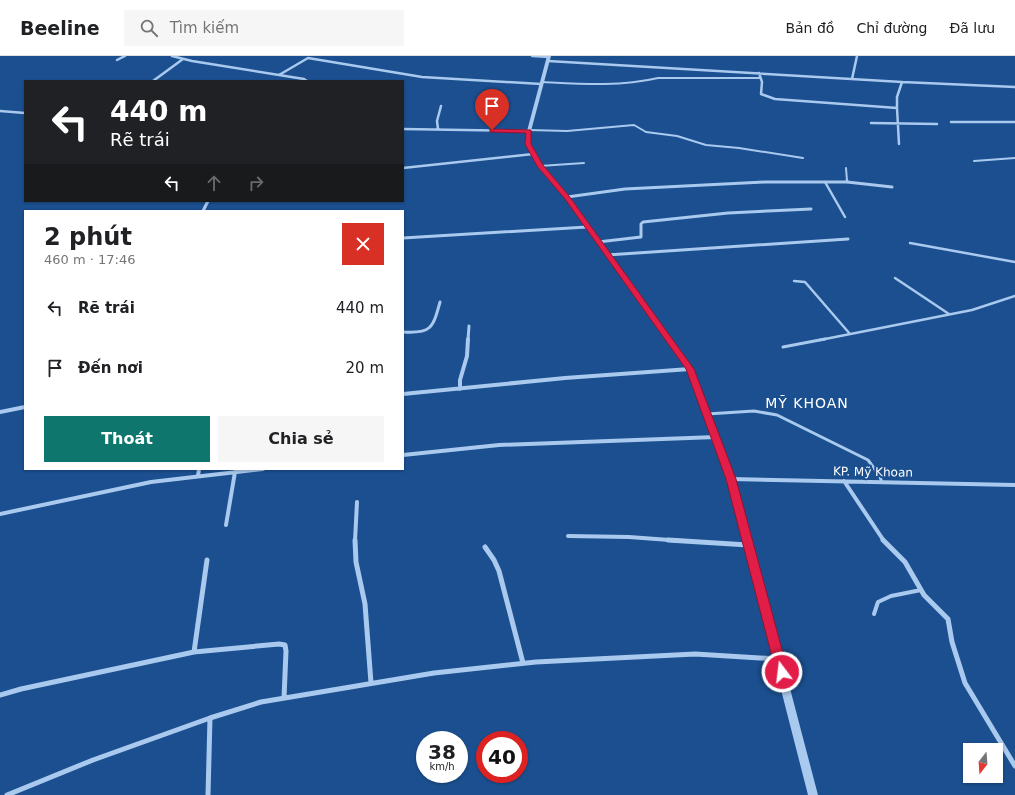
<!DOCTYPE html>
<html lang="vi">
<meta charset="utf-8">
<style>
body{margin:0;font-family:"DejaVu Sans",sans-serif;background:#f6f6f6;color:#202124;height:100vh;display:flex;flex-direction:column;font-size:15px;white-space:nowrap}
*{box-sizing:border-box;margin:0}
p{font-size:13px;color:#757577}
.icon{flex:none;width:22px;height:22px;fill:none;stroke:currentColor;stroke-width:2;stroke-linecap:round;stroke-linejoin:round}
.map{position:relative;flex:1;overflow:hidden}
.panel{position:absolute;left:24px;top:154px;width:380px;height:260px;display:flex;flex-direction:column;background:#fff;border-radius:0px;box-shadow:0 1px 3px #0004}
.panel>*{flex:none}
.banner{position:absolute;left:24px;top:24px;width:380px;height:122px;border-radius:0px;box-shadow:0 1px 3px #0004;background:#202124;color:#fff;overflow:hidden}
.needle{width:26px;rotate:197deg}
.tools{position:absolute;left:963px;top:687px;display:grid;gap:8px}
.tools a{display:grid;place-items:center;width:40px;height:40px;border-radius:0px;background:#fff;box-shadow:0 1px 3px #0004;font-size:20px}
.speed{position:absolute;left:416px;top:675px;display:flex;gap:8px;font-size:20px;font-weight:700;text-align:center}
.speed>*{display:grid;place-content:center;width:52px;height:52px;border-radius:50%;background:#fff;box-shadow:0 1px 3px #0004;line-height:1}
.speed small{font-size:10px;font-weight:400}
.speed .limit{border:6px solid #d22;background:#fff;color:#111}
.pin{position:absolute;display:grid;place-items:center;width:34px;height:34px;color:#fff;margin:-41px -17px;border-radius:50% 50% 50% 0;rotate:-45deg;box-shadow:0 0 4px #0007}
.pin .icon{rotate:45deg}
.me{position:absolute;width:44px;margin:-22px;rotate:345deg;stroke-linejoin:round;filter:drop-shadow(0 0 3px #0008)}
.turn{display:flex;align-items:center;gap:14px;height:84px;padding:0 20px;font-size:18px}
.turn .icon{width:52px;height:52px;stroke-width:2.5}
.turn b{display:block;font-size:28px;line-height:34px}
.lanes{display:flex;align-items:center;height:38px;padding:0 20px;background:#0003;justify-content:center;gap:20px;direction:ltr}
.lanes .off{opacity:.35}
.round{display:grid;place-items:center;flex:none;width:42px;height:42px;border-radius:0px;background:#f6f6f6}
.head{display:flex;align-items:center;justify-content:space-between;height:68px;padding:0 20px}
h1{font-size:24px;font-weight:800;line-height:30px}
.cta{display:flex;gap:8px;margin-top:auto;padding:8px 20px}
.cta a{flex:1;height:46px;border-radius:0px;background:#0f766e;color:#fff;font-size:16px;font-weight:800;line-height:46px;text-align:center}
.cta a+a{background:#f6f6f6;color:#202124}
ul{padding:0;list-style:none}
li{display:flex;align-items:center;gap:12px;height:60px;padding:0 20px}
li div{flex:1}
li b{display:block;font-size:15px}
li em{font-style:normal}
header{display:flex;align-items:center;gap:24px;box-sizing:border-box;height:56px;padding:0 20px;background:#fff;border-bottom:1px solid #e0e0e0}
header strong{font-size:19px}
nav{display:flex;gap:22px;margin-inline-start:auto;font-size:14px}
.search{width:280px;height:36px;background:#f6f6f6;display:flex;align-items:center;gap:10px;box-sizing:border-box;padding:0 14px;border-radius:0px;color:#757577;font-size:15px}
.map>svg:first-child{display:block}
</style>
<header>
<strong>Beeline</strong>
<div class="search"><svg class="icon" aria-label="search" viewBox="0 0 24 24"><circle cx="10" cy="10" r="6"/><path d="M15 15l6 6"/></svg>Tìm kiếm</div>
<nav><a>Bản đồ</a><a>Chỉ đường</a><a>Đã lưu</a></nav>
</header>
<div class="map">
<svg width="1015" height="739" viewBox="0 0 1015 739">
<rect width="100%" height="100%" fill="#1b4f8f"/>
<g fill="none" stroke-linecap="round" stroke-linejoin="round">
<path stroke="#a9c9ee" stroke-width="2" d="M542,26C581,28 619,31 658,22H760
M529,74L567,75L634,69L646,76L677,80L706,89L739,92L803,102
M974,105L1015,102
M540,110L584,107
M846,112L847,125"/>
<path stroke="#a9c9ee" stroke-width="2.5" d="M847,124V126
M825,126L845,161
M910,187L1015,206
M895,222L949,258
M794,225L805,226L850,278
M820,284L972,254L1015,240"/>
<path stroke="#a9c9ee" stroke-width="3" d="M783,291L825,283
M707,358L754,355L777,359L868,404L879,419L882,426"/>
<path stroke="#a9c9ee" stroke-width="4" d="M874,558L878,546L891,540L921,534"/>
<path stroke="#a9c9ee" stroke-width="2.5" d="M172,0L192,5L304,23L307,25
M532,0L549,1
M117,4L125,0
M548,5L902,26L1015,31
M759,17L762,26L761,38L775,43L897,52V41L902,26
M279,19L308,2L422,21L541,28
M852,23L857,0
M153,25L183,3
M897,52L899,88
M0,55L25,57
M951,66H1015
M871,67L937,68
M403,73L529,75
M438,73L437,65L441,50
M403,112L533,98"/>
<path stroke="#a9c9ee" stroke-width="3" d="M567,141L625,133L765,126H847L892,131
M203,155L208,145
M403,182L587,171
M598,186L641,181V168L643,166L728,157L811,153
M607,199L848,183
M403,276C431,278 433,272 440,246
M468,284L469,270"/>
<path stroke="#a9c9ee" stroke-width="4" d="M460,333V324L467,300L468,283
M403,338L565,322L690,313
M0,356L25,351
M403,399L499,389L716,381
M198,420L199,413
M731,423L1015,429
M844,425L884,485
M0,458L151,426L263,413
M226,469L235,416
M568,480L629,481L683,485
M355,485L357,446"/>
<path stroke="#a9c9ee" stroke-width="5" d="M355,484L356,506L365,548L371,627
M668,484L748,489
M883,484L905,506L924,539L948,563L952,586L965,627L1015,710
M485,491L494,504L499,515L523,607
M194,596L207,504
M0,639L21,633L194,596L279,588L285,589L286,595L284,642
M7,739L93,704L210,662L261,646L434,617L536,606L695,598L778,603
M208,739L210,662"/>
<path fill="#a9c9ee" fill-rule="evenodd" d="M547,0H551L531,75L530,88L542,109L569,140L693,313L735,423L818,739H808L727,423L687,313L565,142L538,111L526,88L527,75Z"/>
</g>
<path fill="#e11d48" stroke="#92132f" d="M490,73L531,74V88L543,109L569,140L694,313L736,423L788,616L786,620L782,621L778,620L776,616L726,423L686,313L565,143L537,110L525,88L526,77L492,76H490Z"/>
<g text-anchor="middle" dominant-baseline="central" stroke-width="4" stroke-linejoin="round" paint-order="stroke">
<g font-size="12" fill="#fff" stroke="#1b4f8f">
<text transform="translate(873 416) rotate(1)">KP. Mỹ Khoan</text>
</g>
<g font-size="14" letter-spacing="1" fill="#fff" stroke="#1b4f8f">
<text x="807" y="347">MỸ KHOAN</text>
</g>
</g>
</svg>
<div class="tools">
<a><svg class="needle" viewBox="-14 -14 28 28"><path d="M0-13l5 13h-10z" fill="#e53935"/><path d="M0 13l5-13h-10z" fill="#757577"/></svg></a>
</div>
<div class="speed"><div>38<small>km/h</small></div><div class="limit">40</div></div>
<div class="pin" style="left:492px;top:74px;background:#d93025"><svg class="icon" aria-label="arrive" viewBox="0 0 24 24"><path d="M6 21V4h12l-3 4 3 4H6"/></svg></div>
<svg class="me" style="left:782px;top:616px" viewBox="-20 -20 40 40"><circle r="17" fill="#e11d48" stroke="#fff" stroke-width="3"/><path d="M0-11L8 9 0 5-8 9z" fill="#fff"/></svg>
<div class="banner">
<div class="turn"><svg class="icon" aria-label="left" viewBox="0 0 24 24"><path d="M17 20v-9H6M10 6l-5 5 5 5"/></svg><div><b>440 m</b>Rẽ trái</div></div>
<div class="lanes"><svg class="icon" aria-label="left" viewBox="0 0 24 24"><path d="M17 20v-9H6M10 6l-5 5 5 5"/></svg><svg class="icon off" aria-label="ahead" viewBox="0 0 24 24"><path d="M12 20V5M6 11l6-6 6 6"/></svg><svg class="icon off" aria-label="right" viewBox="0 0 24 24"><path d="M7 20v-9h11M14 6l5 5-5 5"/></svg></div>
</div>
<section class="panel">
<div class="head"><div><h1>2 phút</h1><p>460 m · 17:46</p></div><a class="round" style="background:#d93025;color:#fff"><svg class="icon" aria-label="close" viewBox="0 0 24 24"><path d="M6 6l12 12M18 6L6 18"/></svg></a></div>
<ul>
<li><svg class="icon" aria-label="left" viewBox="0 0 24 24"><path d="M17 20v-9H6M10 6l-5 5 5 5"/></svg><div><b>Rẽ trái</b></div><em>440 m</em></li>
<li><svg class="icon" aria-label="arrive" viewBox="0 0 24 24"><path d="M6 21V4h12l-3 4 3 4H6"/></svg><div><b>Đến nơi</b></div><em>20 m</em></li>
</ul>
<div class="cta"><a>Thoát</a><a>Chia sẻ</a></div>
</section>
</div>
